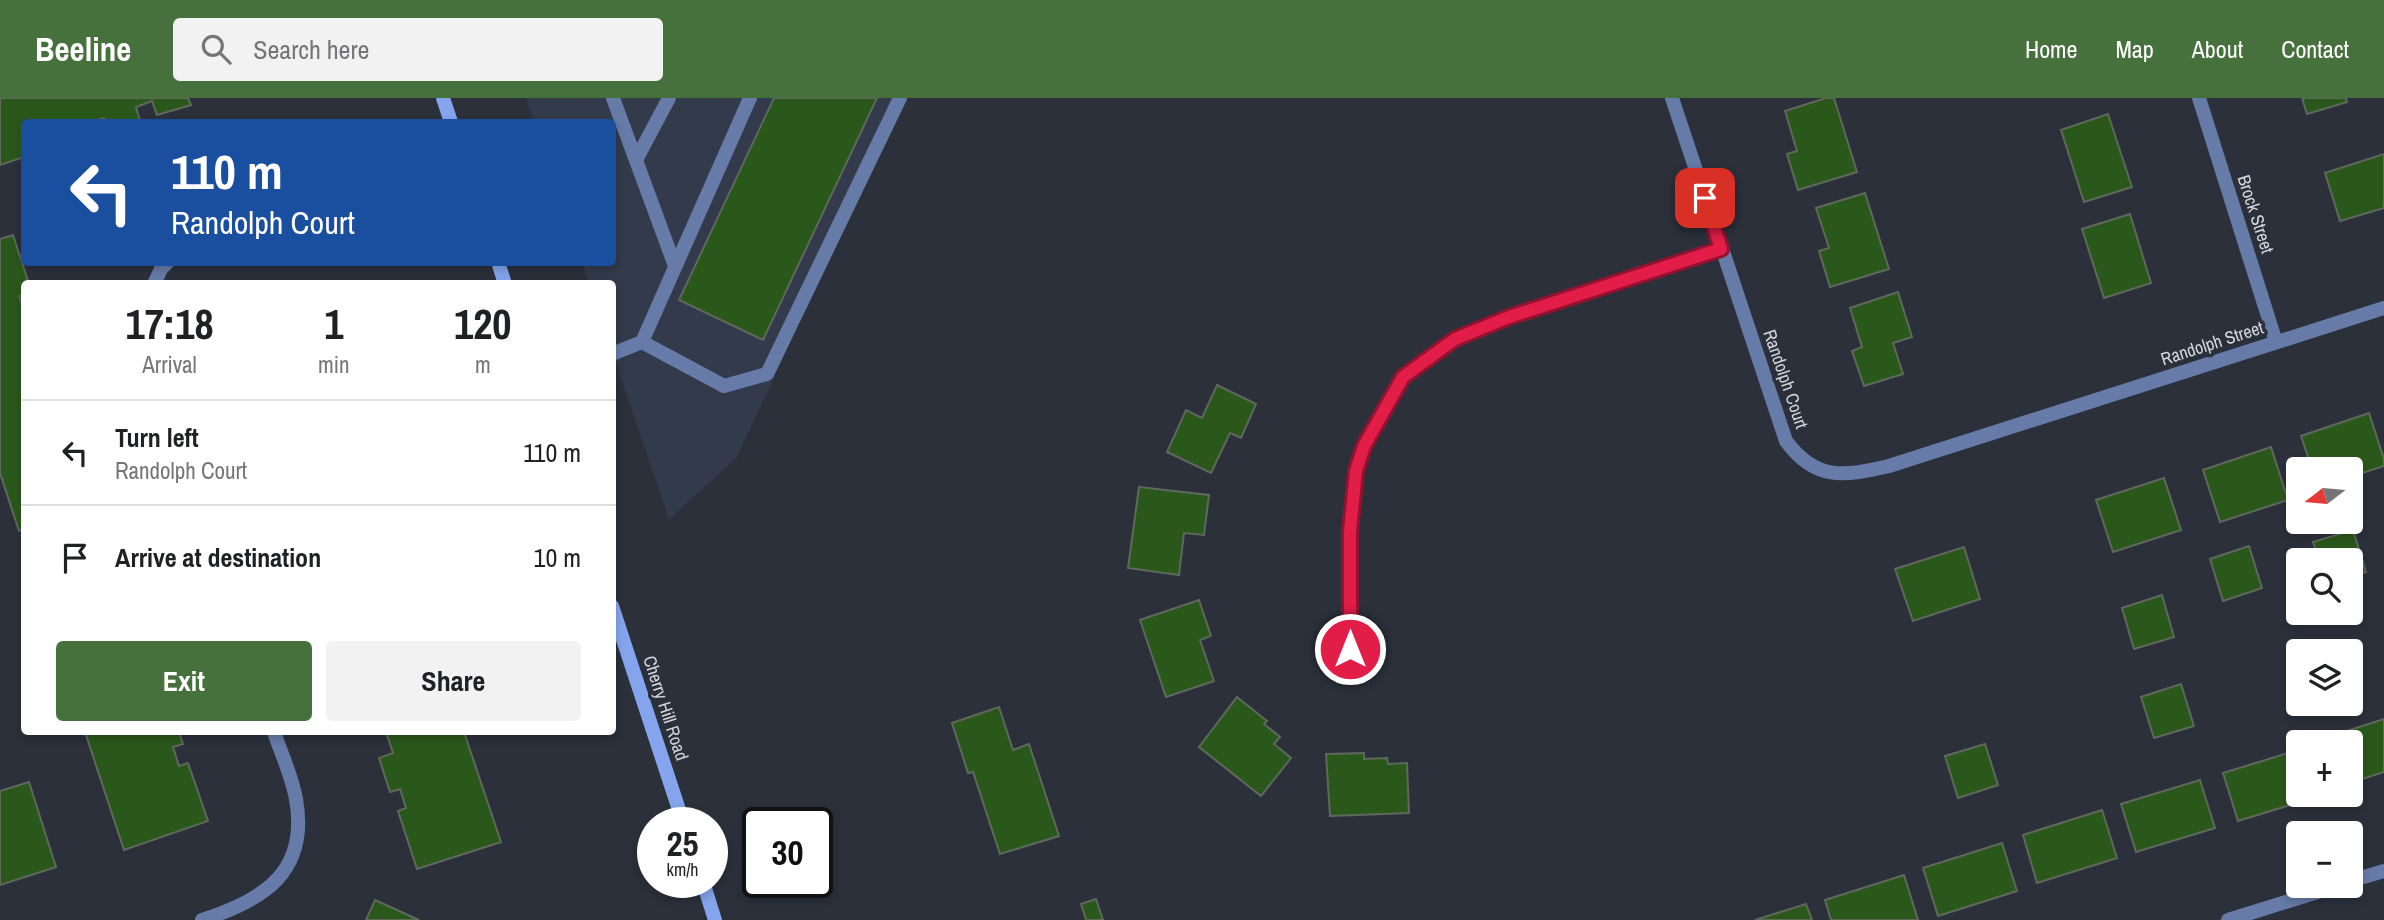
<!DOCTYPE html>
<meta charset="utf-8">
<style>
body{margin:0;font-family:"Archivo Narrow",sans-serif;background:#f2f2f2;color:#202124;height:100vh;display:flex;flex-direction:column;font-size:26px;white-space:nowrap}
*{box-sizing:border-box;margin:0}
p{font-size:23px;color:#757577}
.icon{flex:none;width:38px;height:38px;fill:none;stroke:currentColor;stroke-width:2;stroke-linecap:round;stroke-linejoin:round}
.map{position:relative;flex:1;overflow:hidden}
.drawer{position:absolute;left:21px;top:182px;width:595px;height:455px;display:flex;flex-direction:column;background:#fff;border-radius:7px;box-shadow:0 4px 10px #0003}
.drawer>*{flex:none}
.banner{position:absolute;left:21px;top:21px;width:595px;height:147px;border-radius:7px;box-shadow:0 4px 10px #0003;background:#1a4fa0;color:#fff;overflow:hidden}
.needle{width:46px;rotate:254deg}
.tools{position:absolute;left:2286px;top:359px;display:grid;gap:14px}
.tools a{display:grid;place-items:center;width:77px;height:77px;border-radius:7px;background:#fff;box-shadow:0 4px 10px #0003;font-size:35px}
.speed{position:absolute;left:637px;top:709px;display:flex;gap:14px;font-size:35px;font-weight:700;text-align:center}
.speed>*{display:grid;place-content:center;width:91px;height:91px;border-radius:50%;background:#fff;box-shadow:0 4px 10px #0003;line-height:1}
.speed small{font-size:18px;font-weight:400}
.speed .limit{border:4px solid #111;border-radius:10px;background:#fff;color:#111}
.pin{position:absolute;display:grid;place-items:center;width:60px;height:60px;color:#fff;margin:-30px;border-radius:14px;box-shadow:0 4px 10px #0006}
.me{position:absolute;width:77px;margin:-38px;rotate:0deg;stroke-linejoin:round;filter:drop-shadow(0 0 5px #0008)}
.turn{display:flex;align-items:center;gap:24px;height:147px;padding:0 35px;font-size:32px}
.turn .icon{width:91px;height:91px;stroke-width:2.5}
.turn b{display:block;font-size:49px;line-height:60px}
.eta{display:flex;justify-content:space-evenly;align-items:center;height:119px;text-align:center}
.eta b{font-size:42px;font-weight:700;line-height:49px}
.primary-button{display:flex;gap:14px;margin-top:auto;padding:14px 35px}
.primary-button a{flex:1;height:80px;border-radius:7px;background:#47713c;color:#fff;font-size:28px;font-weight:700;line-height:80px;text-align:center}
.primary-button a+a{background:#f2f2f2;color:#202124}
ul{padding:0;list-style:none}
li{display:flex;align-items:center;gap:21px;height:105px;padding:0 35px;border-top:2px solid #e0e0e0}
li div{flex:1}
li b{display:block;font-size:26px}
li em{font-style:normal}
header{display:flex;align-items:center;gap:42px;box-sizing:border-box;height:98px;padding:0 35px;background:#47713c;color:#fff}
header strong{font-size:33px}
nav{display:flex;gap:38px;margin-inline-start:auto;font-size:24px}
.search{width:490px;height:63px;background:#f2f2f2;display:flex;align-items:center;gap:18px;box-sizing:border-box;padding:0 24px;border-radius:7px;color:#757577;font-size:26px}
.map>svg:first-child{display:block}
</style>
<header>
<strong>Beeline</strong>
<div class="search"><svg class="icon" aria-label="search" viewBox="0 0 24 24"><circle cx="10" cy="10" r="6"/><path d="M15 15l6 6"/></svg>Search here</div>
<nav><a>Home</a><a>Map</a><a>About</a><a>Contact</a></nav>
</header>
<div class="map">
<svg width="2384" height="822" viewBox="0 0 2384 822">
<rect width="100%" height="100%" fill="#2b303b"/>
<path fill="#323a4b" d="M526,0H904L737,359L669,422L613,256L612,186L589,185L582,165L612,164V24H534Z"/>
<path fill="#2a581b" stroke="#5f685c" stroke-width="2" d="M0,0H188L191,7L157,17L152,3L136,9L140,23L135,24H105L104,20L89,24H24V59L0,67Z
M774,0H877L763,242L679,202Z
M1826,0H1834L1857,74L1798,92L1787,56L1797,53L1785,13Z
M2302,0H2346L2347,4L2307,16Z
M2108,16L2132,89L2084,104L2061,32Z
M2384,56V110L2340,123L2325,75Z
M1865,95L1889,171L1830,189L1819,153L1829,150L1816,110Z
M2130,116L2151,185L2104,200L2082,131Z
M13,137L29,186H24V196L19,198L24,214V431L19,433L0,375V141Z
M1898,194L1912,239L1893,245L1903,276L1864,288L1852,253L1862,249L1850,210Z
M1217,287L1256,306L1241,340L1230,335L1211,375L1167,354L1186,312L1202,320Z
M2369,315L2384,361V368L2350,379V371H2312L2301,338Z
M2271,349L2288,402L2220,424L2203,372Z
M2164,380L2181,432L2113,454L2096,402Z
M1139,389L1209,397L1204,437L1184,435L1179,477L1128,470Z
M2353,432L2366,474L2350,479V462H2319L2313,444Z
M2249,448L2262,490L2223,503L2210,461Z
M1964,449L1980,501L1913,523L1895,471Z
M2162,497L2174,539L2134,551L2122,510Z
M1199,502L1211,538L1200,542L1214,583L1166,599L1140,522Z
M2181,586L2194,628L2154,640L2141,599Z
M1237,599L1267,623L1264,626L1280,639L1274,646L1291,660L1261,698L1199,649Z
M999,609L1013,652L1029,646L1059,738L1000,756L973,674L968,675L952,625Z
M2384,621V674L2350,685V644H2326L2325,640Z
M85,634H179L183,646L173,649L179,668L188,665L208,723L124,752Z
M386,634H464L501,744L417,771L398,713L406,710L400,691L390,694L379,660L393,655Z
M1985,646L1998,687L1958,700L1945,658Z
M2298,652V696H2316V699L2238,723L2223,675Z
M1364,655V661L1387,660L1388,666L1407,665L1409,715L1330,718L1326,656Z
M2200,682L2215,730L2136,754L2121,706Z
M29,684L56,769L0,787V693Z
M2102,712L2117,760L2037,785L2023,737Z
M2002,745L2017,793L1938,818L1923,770Z
M1904,777L1918,822H1831L1825,802Z
M1096,801L1103,822H1086L1081,806Z
M375,802L419,822H366Z
M1806,806L1812,822H1755Z"/>
<g fill="none" stroke-linecap="round" stroke-linejoin="round">
<path stroke="#667ba8" stroke-width="14" d="M613,0L675,168
M636,62L669,0
M642,244L724,288L767,276L900,0
M612,256L642,244L750,0"/>
<path stroke="#667ba8" stroke-width="14" d="M1672,0L1786,343C1816,384 1845,378 1889,368L2384,210
M2199,0L2276,244
M154,186L161,171L168,164
M1350,551L1351,433L1356,373L1364,348L1403,279L1455,241L1509,219L1721,151
M2350,783L2384,773
M202,822C264,802 309,774 296,701C292,678 281,655 274,634
M2228,822L2337,788"/>
<path stroke="#84a5ed" stroke-width="14" d="M443,0L451,24
M498,164L505,186
M612,508L683,724
M703,784L715,822"/>
</g>
<g fill="none" stroke-linecap="round" stroke-linejoin="round">
<g stroke="#92132f" stroke-width="18">
<path id="route" d="M1350,551V433L1356,373L1364,348L1403,279L1455,241L1509,219L1721,151L1705,100"/>
</g>
<use href="#route" stroke="#e11d48" stroke-width="12"/>
</g>
<g text-anchor="middle" dominant-baseline="central" stroke-width="7" stroke-linejoin="round" paint-order="stroke">
<g font-size="18" fill="#d2d6dd" stroke="#2b303b">
<text transform="translate(2256 116) rotate(72)">Brock Street</text>
<text transform="translate(2212 245) rotate(-18)">Randolph Street</text>
<text transform="translate(1786 281) rotate(71)">Randolph Court</text>
<text transform="translate(666 610) rotate(72)">Cherry Hill Road</text>
</g>
</g>
</svg>
<div class="tools">
<a><svg class="needle" viewBox="-14 -14 28 28"><path d="M0-13l5 13h-10z" fill="#e53935"/><path d="M0 13l5-13h-10z" fill="#757577"/></svg></a>
<a><svg class="icon" aria-label="search" viewBox="0 0 24 24"><circle cx="10" cy="10" r="6"/><path d="M15 15l6 6"/></svg></a>
<a><svg class="icon" aria-label="layers" viewBox="0 0 24 24"><path d="M12 4l9 5-9 5-9-5zM3 14l9 5 9-5"/></svg></a>
<a>+</a>
<a>−</a>
</div>
<div class="speed"><div>25<small>km/h</small></div><div class="limit">30</div></div>
<div class="pin" style="left:1705px;top:100px;background:#d93025"><svg class="icon" aria-label="arrive" viewBox="0 0 24 24"><path d="M6 21V4h12l-3 4 3 4H6"/></svg></div>
<svg class="me" style="left:1350px;top:551px" viewBox="-20 -20 40 40"><circle r="17" fill="#e11d48" stroke="#fff" stroke-width="3"/><path d="M0-11L8 9 0 5-8 9z" fill="#fff"/></svg>
<div class="banner">
<div class="turn"><svg class="icon" aria-label="left" viewBox="0 0 24 24"><path d="M17 20v-9H6M10 6l-5 5 5 5"/></svg><div><b>110 m</b>Randolph Court</div></div>
</div>
<section class="drawer">
<div class="eta">
<div><b>17:18</b><p>Arrival</p></div>
<div><b>1</b><p>min</p></div>
<div><b>120</b><p>m</p></div>
</div>
<ul>
<li><svg class="icon" aria-label="left" viewBox="0 0 24 24"><path d="M17 20v-9H6M10 6l-5 5 5 5"/></svg><div><b>Turn left</b><p>Randolph Court</p></div><em>110 m</em></li>
<li><svg class="icon" aria-label="arrive" viewBox="0 0 24 24"><path d="M6 21V4h12l-3 4 3 4H6"/></svg><div><b>Arrive at destination</b></div><em>10 m</em></li>
</ul>
<div class="primary-button"><a>Exit</a><a>Share</a></div>
</section>
</div>
